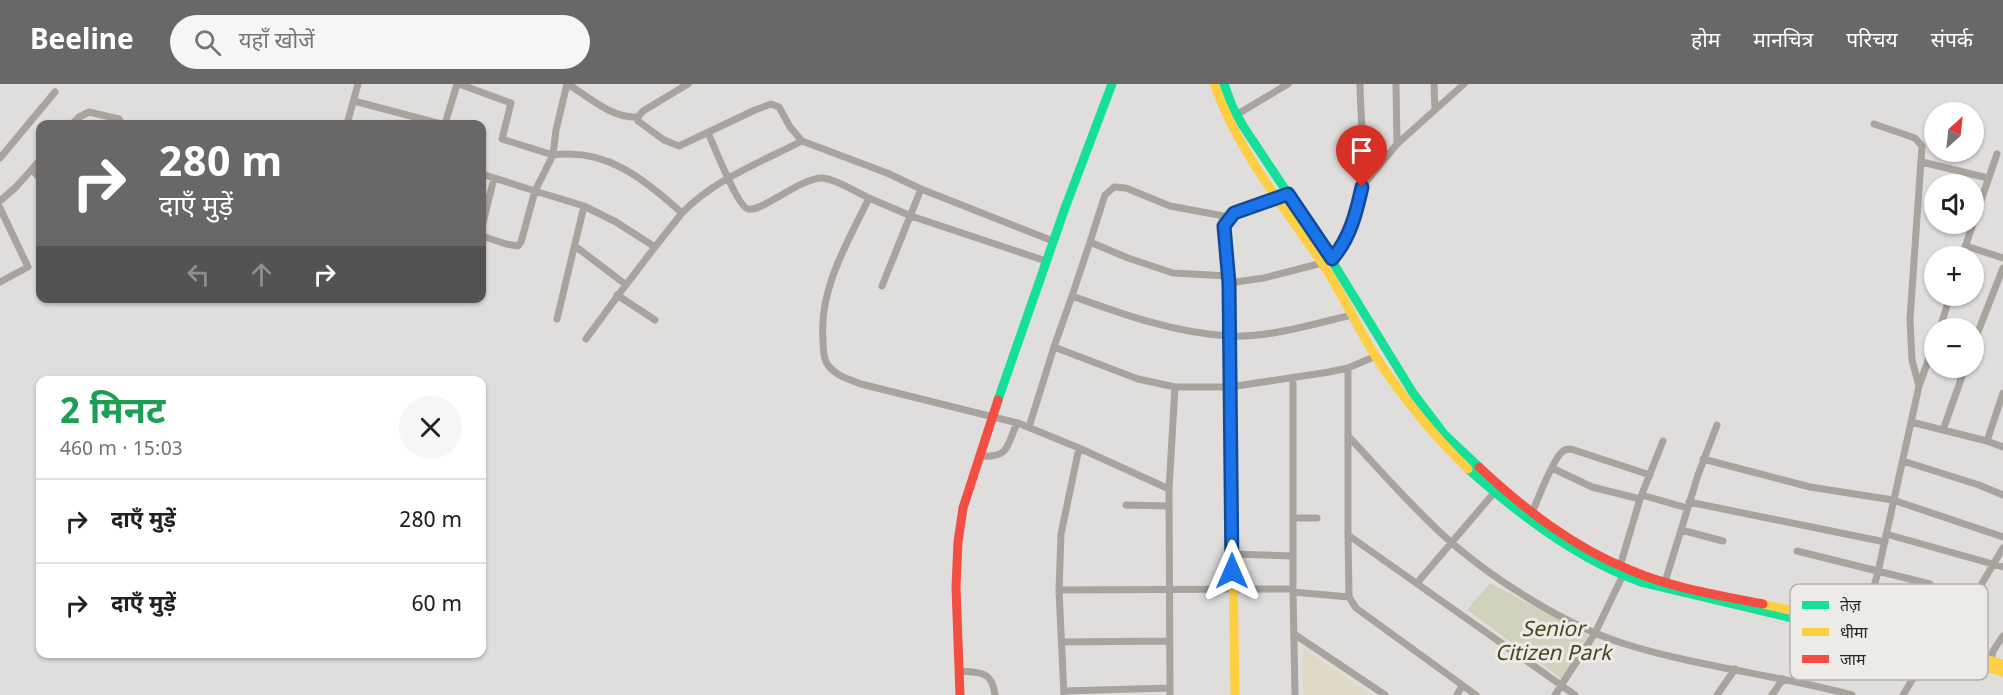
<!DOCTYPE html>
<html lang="hi">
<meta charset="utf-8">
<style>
body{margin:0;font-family:Georgia,"Noto Sans Devanagari",serif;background:#f6f6f6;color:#202124;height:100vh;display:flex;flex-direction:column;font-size:22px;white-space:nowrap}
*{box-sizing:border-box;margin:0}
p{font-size:20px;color:#757577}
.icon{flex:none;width:33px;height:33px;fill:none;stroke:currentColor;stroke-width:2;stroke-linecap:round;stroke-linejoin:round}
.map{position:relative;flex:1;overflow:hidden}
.details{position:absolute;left:36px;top:292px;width:450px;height:282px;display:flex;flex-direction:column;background:#fff;border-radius:12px;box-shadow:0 2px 4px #0004}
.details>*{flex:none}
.hud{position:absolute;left:36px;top:36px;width:450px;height:183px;border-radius:12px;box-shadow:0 2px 4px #0004;background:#696866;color:#fff;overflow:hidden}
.needle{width:39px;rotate:27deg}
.fabs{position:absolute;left:1924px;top:18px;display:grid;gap:12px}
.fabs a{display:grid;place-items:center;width:60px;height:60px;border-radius:50%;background:#fff;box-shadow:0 2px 4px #0004;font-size:30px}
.pin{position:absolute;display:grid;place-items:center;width:51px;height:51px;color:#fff;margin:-62px -26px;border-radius:50% 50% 50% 0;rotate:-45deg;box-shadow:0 0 6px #0007}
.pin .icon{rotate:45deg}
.me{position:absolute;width:66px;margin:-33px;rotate:0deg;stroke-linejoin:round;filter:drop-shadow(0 0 4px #0008)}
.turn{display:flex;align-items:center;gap:21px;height:126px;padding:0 24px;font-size:27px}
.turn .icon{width:78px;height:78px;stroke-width:2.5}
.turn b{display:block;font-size:42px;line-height:51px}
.lanes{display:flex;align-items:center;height:57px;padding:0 24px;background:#0003;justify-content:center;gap:30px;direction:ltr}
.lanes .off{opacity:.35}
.round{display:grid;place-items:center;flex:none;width:63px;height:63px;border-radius:32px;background:#f6f6f6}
.headline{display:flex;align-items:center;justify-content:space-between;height:102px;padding:0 24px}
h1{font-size:36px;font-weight:700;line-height:45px;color:#1e9e55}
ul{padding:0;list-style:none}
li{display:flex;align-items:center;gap:18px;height:84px;padding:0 24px;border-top:2px solid #e0e0e0}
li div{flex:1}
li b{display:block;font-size:22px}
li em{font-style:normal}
header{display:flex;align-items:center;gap:36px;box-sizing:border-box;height:84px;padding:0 30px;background:#696866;color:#fff}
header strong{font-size:28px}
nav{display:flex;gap:33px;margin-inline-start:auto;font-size:21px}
.search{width:420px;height:54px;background:#f6f6f6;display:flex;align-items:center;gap:15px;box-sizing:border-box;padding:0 21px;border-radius:33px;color:#757577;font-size:22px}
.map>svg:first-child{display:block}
</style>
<header>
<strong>Beeline</strong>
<div class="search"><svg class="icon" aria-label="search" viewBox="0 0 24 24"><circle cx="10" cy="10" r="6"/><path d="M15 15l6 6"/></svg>यहाँ खोजें</div>
<nav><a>होम</a><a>मानचित्र</a><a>परिचय</a><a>संपर्क</a></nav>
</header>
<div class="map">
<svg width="2003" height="611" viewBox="0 0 2003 611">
<rect width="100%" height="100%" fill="#dfdedc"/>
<path fill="#d1d2bd" d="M1490,499L1588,551L1562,595L1467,526Z"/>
<path fill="#ded9c4" d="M1303,564L1371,611H1303Z"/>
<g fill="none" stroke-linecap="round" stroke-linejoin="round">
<path stroke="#a7a39d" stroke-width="7" d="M459,0L511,19L502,55L553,71L556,46L567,0
M568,0C588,13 613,35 638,33
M1396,0L1397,60
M1434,0L1435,26
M354,17L441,40
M1236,31L1288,0
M72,40L79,33L89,28L119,35L122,40
M347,40L358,0
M445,40L457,0
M1874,40L1915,54L1922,62L1910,235L1912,276L1919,302
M708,49C714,61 737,122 748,125C761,129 801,93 823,94C839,96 855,108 869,114C848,158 819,204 823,255C823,262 823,271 826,278C833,291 848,295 861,300L1018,339L1079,364L1169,405L1170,611
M802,57L887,89L921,105L1053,157
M0,74L55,8
M1922,78L1988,94
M32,86L40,94
M482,90L535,107L521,158L518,162L506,160L482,152
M1362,103L1397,60L1464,0
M869,114L911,132L1046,177
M0,117L16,103L40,76
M0,124L28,183L0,198
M682,129C715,95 761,78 802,57L790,43L779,23L771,20L755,26L679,62L664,56L638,37V33L643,27L688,0
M1974,137L1997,70
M482,143L494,94
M1090,158L1103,117L1105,111L1114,103L1126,104L1170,122L1229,133
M575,162L625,200
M1966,162L2003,174
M1962,172L1973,140
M1332,175C1374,127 1361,59 1360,0
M1229,199L1264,194L1322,179
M882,202L921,105
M617,211L655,236
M1072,212L1090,158L1128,174L1173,189L1228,192
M557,235L584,122
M1940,244L1950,212
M586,255C617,212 649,170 682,129C643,95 608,64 553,71L535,107L584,122L616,138L655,163
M1974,258L2003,184
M1054,263L1072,212C1122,230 1174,249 1229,252C1270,254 1312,240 1352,231
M1348,284V451L1575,611
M1293,294V508L1349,513
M1911,338L1987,357L2003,363
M1029,343L1054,263L1138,295L1175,303H1230L1329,288L1348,284L1376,272
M1943,346L1965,284
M1348,352C1382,388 1415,427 1453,460C1499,499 1567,542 1625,560C1699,583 1777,591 1852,611
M1987,357L2003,309
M979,372C1009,374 1006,364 1017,339
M1703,375L1810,403L1893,416L2003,453
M1903,377L1979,401L2003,411
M1552,384L1592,403L1640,415
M1169,405L1175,303
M1642,411L1687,424
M1689,418L1885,458
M1126,421L1168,422
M1532,429C1537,417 1553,375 1562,368C1565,365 1567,365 1571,365L1650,391
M1293,434H1317
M1681,446L1723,457
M1886,450L2003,483
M1348,451L1349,513L1356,524L1476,611
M1797,467L1930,500
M1232,470L1293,472
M1620,482L1640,415L1663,357
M1665,498L1698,391L1717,341
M1417,499L1493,410
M1059,506L1293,505
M1293,508L1295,611
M1862,545L1878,488L1919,302L1935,257
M1294,550L1385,611
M1062,558L1169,557
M1943,565L2003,464
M1991,576L1993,567L2003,552
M959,587C980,589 992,586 995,611
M1064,607L1170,604
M1064,611L1059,506L1061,450L1079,364
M1457,611L1462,602
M1555,611L1595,549L1623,491
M1717,611L1735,585
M1772,611L1783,595
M1903,611L1929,568"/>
<path stroke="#16e098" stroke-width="9" d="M1224,0L1232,22L1243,42L1324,164L1413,309L1444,350L1479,383
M1229,219L1224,142L1234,129L1280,113
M998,316L1065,124L1112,0
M1468,385C1517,429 1578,476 1641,498L1885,556"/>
<path stroke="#ffcf43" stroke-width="9" d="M1214,0C1241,74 1287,125 1329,190C1346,217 1359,246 1376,273C1403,314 1433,351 1468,385
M1229,219L1235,611
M1763,520L1893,550L2003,580
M1885,556L2003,588"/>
<path stroke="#f24e42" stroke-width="9" d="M1479,383C1524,425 1573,463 1630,486C1672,504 1718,511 1763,520
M960,611L956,503L958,458L963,424L998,316"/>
</g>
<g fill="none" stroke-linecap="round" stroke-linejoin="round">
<g stroke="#114b97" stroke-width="15">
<path id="route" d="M1232,487L1229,199L1224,142L1234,129L1288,110L1332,175C1350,154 1356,130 1362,103"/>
</g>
<use href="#route" stroke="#1a73e8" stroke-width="10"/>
</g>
<g text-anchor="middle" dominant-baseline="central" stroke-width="6" stroke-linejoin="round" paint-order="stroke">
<g font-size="21" font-style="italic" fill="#444719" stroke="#edebe8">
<text x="1553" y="547">Senior<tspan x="1553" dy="24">Citizen Park</tspan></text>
</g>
</g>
<rect x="1790" y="500" width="198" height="96" rx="9" fill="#edebe8" stroke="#b2b0ae" stroke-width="1.5"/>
<rect x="1802" y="517" width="27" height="8" fill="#16e098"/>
<rect x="1802" y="544" width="27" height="8" fill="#ffcf43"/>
<rect x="1802" y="571" width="27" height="8" fill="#f24e42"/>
<g font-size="16" fill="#292827">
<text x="1840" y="527">तेज़</text>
<text x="1840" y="554">धीमा</text>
<text x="1840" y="581">जाम</text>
</g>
</svg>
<div class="fabs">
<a><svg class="needle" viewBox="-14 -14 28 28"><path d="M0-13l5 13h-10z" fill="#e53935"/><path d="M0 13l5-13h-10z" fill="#757577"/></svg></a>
<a><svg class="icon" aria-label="sound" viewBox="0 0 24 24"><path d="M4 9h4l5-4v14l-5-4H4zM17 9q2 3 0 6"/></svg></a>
<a>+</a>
<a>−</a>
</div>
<div class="pin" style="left:1362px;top:103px;background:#d93025"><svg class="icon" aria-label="arrive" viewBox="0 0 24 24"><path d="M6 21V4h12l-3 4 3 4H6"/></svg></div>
<svg class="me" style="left:1232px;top:487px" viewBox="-20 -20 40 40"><path d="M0-17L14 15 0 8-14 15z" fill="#1a73e8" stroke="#fff" stroke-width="4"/></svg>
<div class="hud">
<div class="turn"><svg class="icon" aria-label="right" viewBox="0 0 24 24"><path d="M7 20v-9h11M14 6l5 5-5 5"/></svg><div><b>280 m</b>दाएँ मुड़ें</div></div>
<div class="lanes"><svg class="icon off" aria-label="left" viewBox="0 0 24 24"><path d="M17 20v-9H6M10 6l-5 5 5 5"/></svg><svg class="icon off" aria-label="ahead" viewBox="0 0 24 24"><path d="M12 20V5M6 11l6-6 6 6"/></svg><svg class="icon" aria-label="right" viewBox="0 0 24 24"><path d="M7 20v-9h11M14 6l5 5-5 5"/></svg></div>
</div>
<section class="details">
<div class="headline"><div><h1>2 मिनट</h1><p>460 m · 15:03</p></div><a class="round"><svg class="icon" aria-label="close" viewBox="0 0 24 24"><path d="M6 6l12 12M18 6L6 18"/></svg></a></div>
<ul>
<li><svg class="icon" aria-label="right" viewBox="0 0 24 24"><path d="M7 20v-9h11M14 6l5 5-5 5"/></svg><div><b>दाएँ मुड़ें</b></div><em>280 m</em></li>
<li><svg class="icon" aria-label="right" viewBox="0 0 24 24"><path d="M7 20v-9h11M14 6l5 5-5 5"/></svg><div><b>दाएँ मुड़ें</b></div><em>60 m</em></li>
</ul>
</section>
</div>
